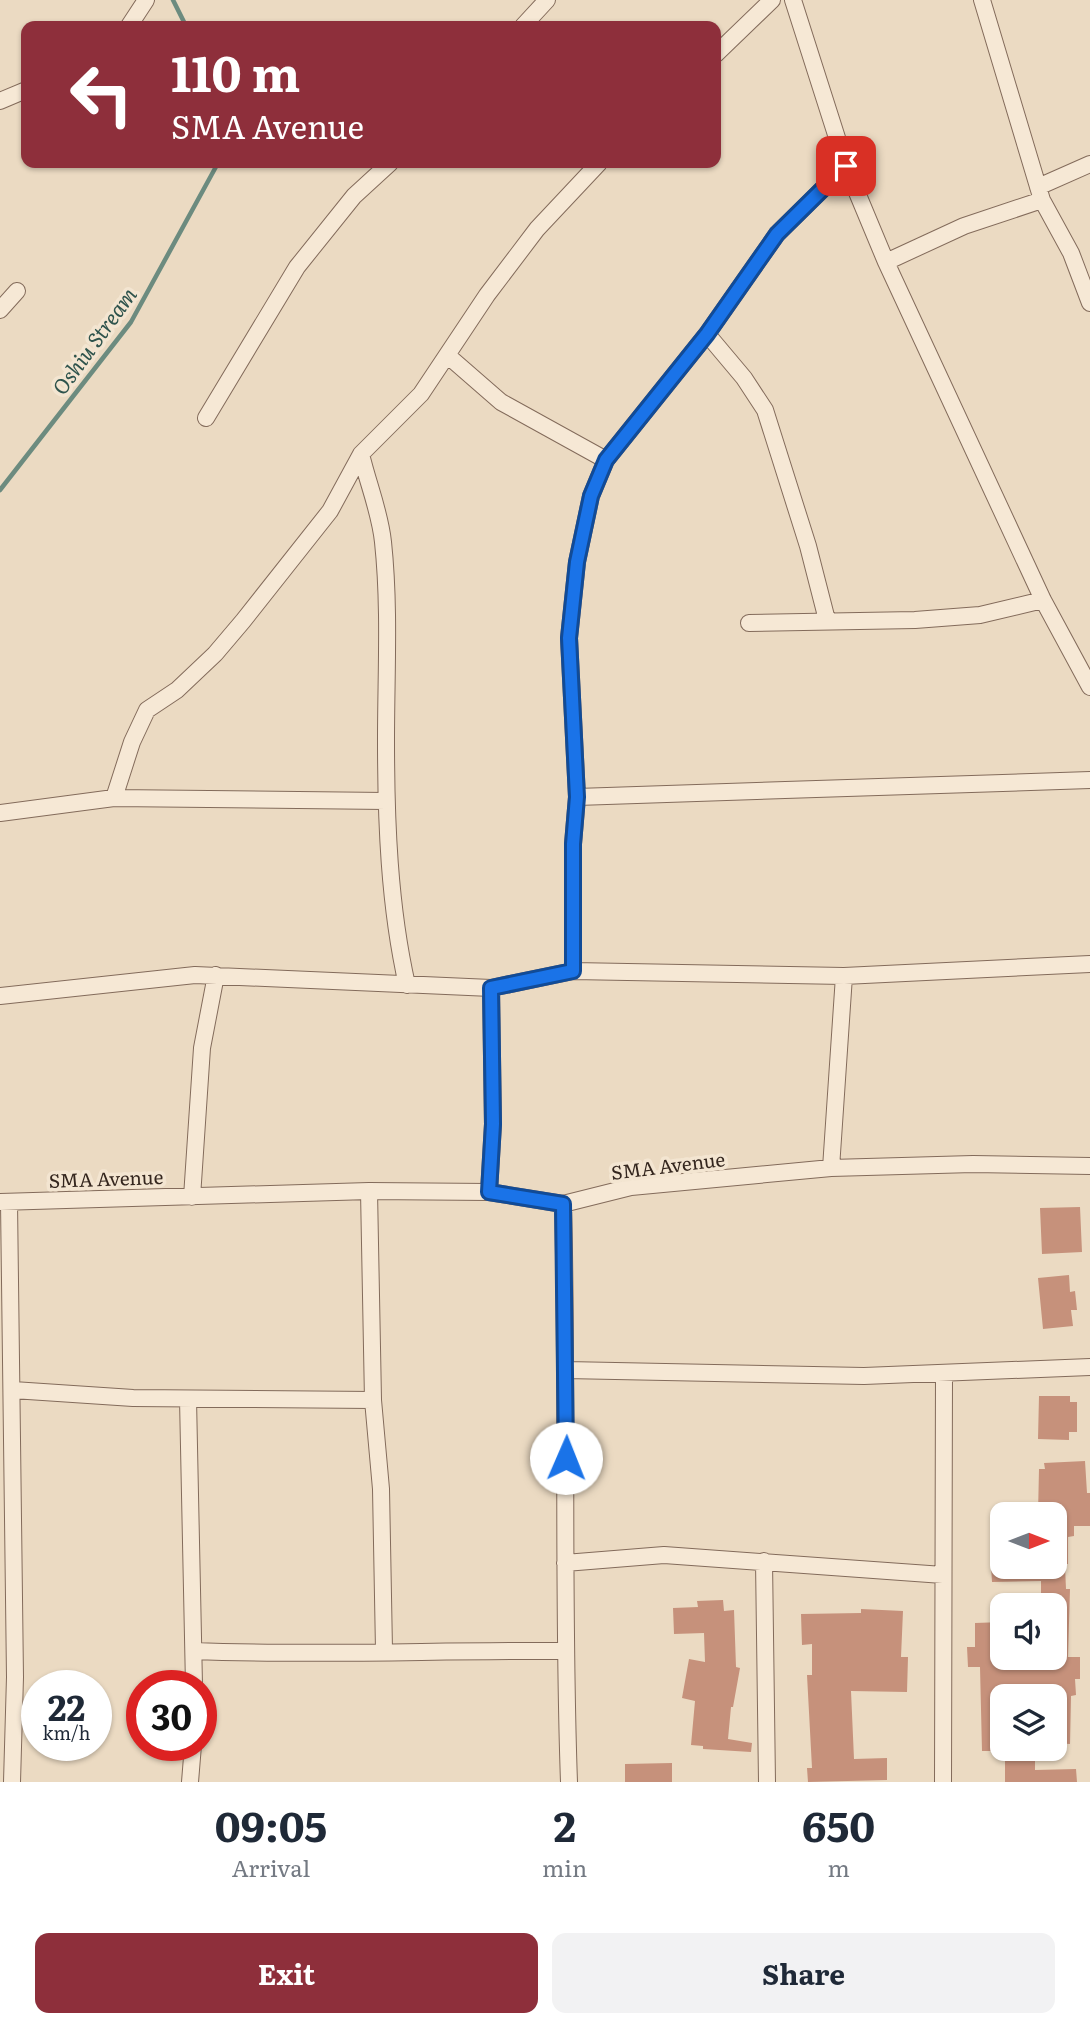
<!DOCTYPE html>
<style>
body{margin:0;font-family:Literata,serif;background:#f2f2f3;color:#1f2937;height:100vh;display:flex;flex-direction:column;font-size:26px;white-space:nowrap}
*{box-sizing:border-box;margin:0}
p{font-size:23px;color:#747a83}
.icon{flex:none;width:38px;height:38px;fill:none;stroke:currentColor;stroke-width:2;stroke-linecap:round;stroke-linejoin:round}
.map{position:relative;height:1782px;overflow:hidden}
.drawer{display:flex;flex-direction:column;background:#fff;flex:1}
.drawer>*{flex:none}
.banner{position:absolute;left:21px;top:21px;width:700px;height:147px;border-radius:14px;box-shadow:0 2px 5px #0004;background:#8e2f3b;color:#fff;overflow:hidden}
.needle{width:46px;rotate:90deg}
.buttons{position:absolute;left:990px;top:1502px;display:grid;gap:14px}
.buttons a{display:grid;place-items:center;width:77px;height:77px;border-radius:14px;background:#fff;box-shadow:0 2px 5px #0004;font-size:35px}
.speed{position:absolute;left:21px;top:1670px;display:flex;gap:14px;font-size:35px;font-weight:700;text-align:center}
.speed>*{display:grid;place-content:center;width:91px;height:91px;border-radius:50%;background:#fff;box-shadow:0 2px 5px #0004;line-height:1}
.speed small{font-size:18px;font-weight:400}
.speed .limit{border:10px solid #d22;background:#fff;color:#111}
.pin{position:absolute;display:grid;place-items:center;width:60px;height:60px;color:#fff;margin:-30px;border-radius:14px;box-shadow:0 4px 10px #0006}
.me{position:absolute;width:77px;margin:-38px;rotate:1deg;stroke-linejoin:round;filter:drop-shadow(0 0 5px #0008)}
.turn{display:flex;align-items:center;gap:24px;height:147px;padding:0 35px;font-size:32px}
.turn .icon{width:91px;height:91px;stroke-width:2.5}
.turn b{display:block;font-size:49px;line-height:60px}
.eta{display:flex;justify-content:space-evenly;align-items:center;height:119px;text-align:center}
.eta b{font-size:42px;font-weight:700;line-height:49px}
.cta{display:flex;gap:14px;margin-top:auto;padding:14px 35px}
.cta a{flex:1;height:80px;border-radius:14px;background:#8e2f3b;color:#fff;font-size:28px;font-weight:700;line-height:80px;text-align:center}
.cta a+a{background:#f2f2f3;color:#1f2937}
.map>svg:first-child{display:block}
</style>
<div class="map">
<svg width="1090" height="1782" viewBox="0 0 1090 1782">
<rect width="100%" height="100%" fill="#ebdac2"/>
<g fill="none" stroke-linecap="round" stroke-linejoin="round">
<path stroke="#6c8b7f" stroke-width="4.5" d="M173,0L186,26
M0,490L131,322L218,163"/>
</g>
<path fill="#c6917b" d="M1080,1207L1082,1252L1042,1254L1040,1208Z
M1069,1275L1070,1292L1075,1291L1077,1310H1071L1073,1326L1043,1329L1038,1278Z
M1039,1396H1070V1402H1077V1432H1069V1440L1038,1439Z
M1085,1461L1087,1493H1090V1526H1074V1536L1068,1537V1564H1055V1514H1038L1039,1469H1045L1044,1463Z
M991,1566H1065L1066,1589H1070L1068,1657H1080V1679H1075L1076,1695L1071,1696L1070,1744L1055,1743V1696H1003V1751H982L980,1667H968L967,1647H975V1623L1003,1622V1657H1055V1605H1041V1581L992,1582Z
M723,1600L724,1611L734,1610L736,1667L740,1668L733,1707H731L728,1739L752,1743L751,1752L703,1749V1746L691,1745L695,1701L682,1698L689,1659L705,1662L704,1633L674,1634L673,1608L698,1607L697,1601Z
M861,1609L903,1611L901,1657H908L907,1692L851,1691L854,1759L887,1758V1780L808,1782L807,1768H812L807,1675H812V1644L802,1645L801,1614L861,1613Z
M1005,1748H1035V1770L1076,1769L1077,1782H1005Z
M672,1763V1782H625V1764Z"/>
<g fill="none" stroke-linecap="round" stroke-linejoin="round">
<g stroke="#836b5b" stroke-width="18">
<path id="street" d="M793,0L846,166L886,262L1043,600L1090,687
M982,0L1042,200L1071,253L1090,303
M129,26L146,0
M523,26L547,0
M716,54L772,0
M0,101L26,90
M1038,187L1090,164
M886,262L964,226L1042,200
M0,310L17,291
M707,334L744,378L765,410L808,546L827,620
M447,355L501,402L606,460
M206,418L297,267L354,196L390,163
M361,454C368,484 380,512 383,542C390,608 386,674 386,740C386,821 389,905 407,985
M749,623L915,620L980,615L1043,600
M577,797L1090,780
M114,798L132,742L147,710L177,690L215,654L243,621L330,511L361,454L421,394L487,295L537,229L599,163
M0,813L114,798L386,801
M573,971V844L577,797L569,638L577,562L591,496L606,460L707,334L777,234L846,166
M0,996L195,975L491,988L573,971L844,976L1090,964
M831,1168L844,976
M369,1191L373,1400L381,1489L384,1650
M489,1192L493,1124L491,988
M192,1197L202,1048L216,975
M0,1202L369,1191L489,1192L563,1204L631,1187L831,1168L973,1164L1090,1166
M9,1202L15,1677L12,1782
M563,1204C568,1397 562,1589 569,1782
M566,1370L864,1376L1090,1367
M13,1390L133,1398L373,1400
M188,1399L194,1685
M764,1561L767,1782
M565,1563L664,1555L943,1575
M194,1651C318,1656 442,1650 566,1651
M190,1782L193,1745
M943,1782L944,1374"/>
</g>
<use href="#street" stroke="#f6e8d5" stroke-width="16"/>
</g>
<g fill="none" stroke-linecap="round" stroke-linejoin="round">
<g stroke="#114b97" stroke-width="18">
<path id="route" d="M566,1458L563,1204L489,1192L493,1124L491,988L573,971V844L577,797L569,638L577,562L591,496L606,460L707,334L777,234L846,166"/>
</g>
<use href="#route" stroke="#1a73e8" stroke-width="12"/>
</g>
<g text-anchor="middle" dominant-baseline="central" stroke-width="7" stroke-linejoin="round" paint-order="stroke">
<g font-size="19" fill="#34261e" stroke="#f3e5d1">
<text transform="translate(668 1165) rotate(-7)">SMA Avenue</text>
<text transform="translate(106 1178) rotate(-2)">SMA Avenue</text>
</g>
<g font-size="21" font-style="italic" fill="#2e534c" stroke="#f3e5d1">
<text transform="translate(93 340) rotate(-54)">Oshiu Stream</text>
</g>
</g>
</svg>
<div class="buttons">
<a><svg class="needle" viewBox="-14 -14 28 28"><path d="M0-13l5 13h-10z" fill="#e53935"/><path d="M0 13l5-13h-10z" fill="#747a83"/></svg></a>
<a><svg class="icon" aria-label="sound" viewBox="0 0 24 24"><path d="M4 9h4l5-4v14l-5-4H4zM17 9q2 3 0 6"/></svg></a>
<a><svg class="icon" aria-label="layers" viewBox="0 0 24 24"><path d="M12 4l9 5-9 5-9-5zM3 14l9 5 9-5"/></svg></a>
</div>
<div class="speed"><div>22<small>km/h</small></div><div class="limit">30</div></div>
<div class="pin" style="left:846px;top:166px;background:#d93025"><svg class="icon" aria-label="arrive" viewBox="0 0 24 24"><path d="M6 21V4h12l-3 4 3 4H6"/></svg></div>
<svg class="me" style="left:566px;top:1458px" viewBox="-20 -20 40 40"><circle r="19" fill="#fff"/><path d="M0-13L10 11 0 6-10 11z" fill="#1a73e8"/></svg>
<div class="banner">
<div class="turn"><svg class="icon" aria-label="left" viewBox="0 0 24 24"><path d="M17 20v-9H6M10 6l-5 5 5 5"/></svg><div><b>110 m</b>SMA Avenue</div></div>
</div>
</div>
<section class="drawer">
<div class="eta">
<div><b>09:05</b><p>Arrival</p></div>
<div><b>2</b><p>min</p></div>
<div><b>650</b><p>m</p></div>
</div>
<div class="cta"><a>Exit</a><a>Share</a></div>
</section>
